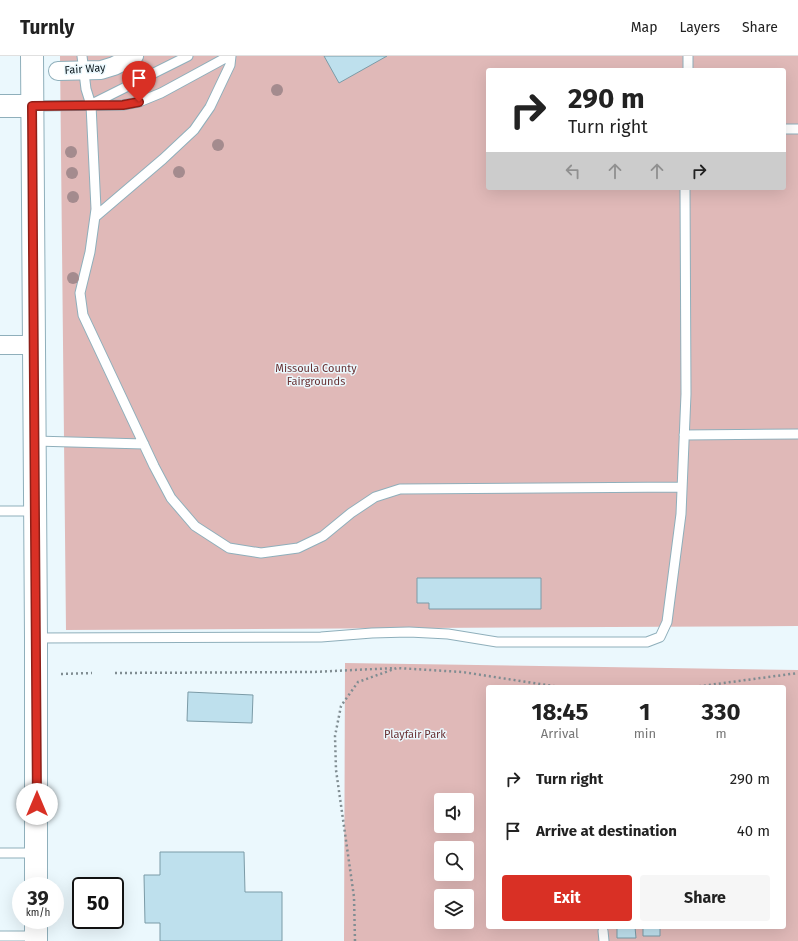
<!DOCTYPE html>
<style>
body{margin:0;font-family:"Fira Sans",sans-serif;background:#f6f6f6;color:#222;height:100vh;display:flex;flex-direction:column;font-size:15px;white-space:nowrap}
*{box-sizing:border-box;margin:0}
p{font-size:13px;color:#767676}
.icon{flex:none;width:22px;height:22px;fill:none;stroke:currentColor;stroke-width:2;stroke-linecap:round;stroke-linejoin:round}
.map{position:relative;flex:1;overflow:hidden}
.drawer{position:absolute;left:486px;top:629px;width:300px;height:244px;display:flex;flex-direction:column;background:#fff;border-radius:4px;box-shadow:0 4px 16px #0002}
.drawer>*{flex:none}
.guide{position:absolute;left:486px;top:12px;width:300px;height:122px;border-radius:4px;box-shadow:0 4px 16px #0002;background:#fff;color:#222;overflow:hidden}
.tools{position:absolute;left:434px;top:737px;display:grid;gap:8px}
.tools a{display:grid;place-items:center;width:40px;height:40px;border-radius:4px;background:#fff;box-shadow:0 4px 16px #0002;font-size:20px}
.speed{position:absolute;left:12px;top:821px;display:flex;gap:8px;font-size:20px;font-weight:700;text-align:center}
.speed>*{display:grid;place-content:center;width:52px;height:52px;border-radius:50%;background:#fff;box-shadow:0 4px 16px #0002;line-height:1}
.speed small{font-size:10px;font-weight:400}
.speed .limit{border:2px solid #111;border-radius:6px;background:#fff;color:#111}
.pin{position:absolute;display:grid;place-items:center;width:34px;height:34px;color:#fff;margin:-41px -17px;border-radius:50% 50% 50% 0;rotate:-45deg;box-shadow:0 0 4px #0007}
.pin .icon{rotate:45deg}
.me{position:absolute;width:44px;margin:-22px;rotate:0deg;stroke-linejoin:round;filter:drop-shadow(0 0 3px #0008)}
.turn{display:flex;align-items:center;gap:14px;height:84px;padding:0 16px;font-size:18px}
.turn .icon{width:52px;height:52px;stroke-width:2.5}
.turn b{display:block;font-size:28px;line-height:34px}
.lanes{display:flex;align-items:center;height:38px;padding:0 16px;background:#0003;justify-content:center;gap:20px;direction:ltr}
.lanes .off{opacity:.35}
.eta{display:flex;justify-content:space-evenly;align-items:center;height:68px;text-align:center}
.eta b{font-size:24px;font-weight:700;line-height:28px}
.primary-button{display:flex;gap:8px;margin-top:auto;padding:8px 16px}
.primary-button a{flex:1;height:46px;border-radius:4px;background:#d93025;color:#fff;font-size:16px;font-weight:700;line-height:46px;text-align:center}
.primary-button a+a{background:#f6f6f6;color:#222}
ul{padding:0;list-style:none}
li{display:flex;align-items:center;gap:12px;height:52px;padding:0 16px}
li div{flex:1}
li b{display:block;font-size:15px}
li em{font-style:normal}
header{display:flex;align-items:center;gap:24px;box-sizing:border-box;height:56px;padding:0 20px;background:#fff;border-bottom:1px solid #e0e0e0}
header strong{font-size:19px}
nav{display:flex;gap:22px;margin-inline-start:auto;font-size:14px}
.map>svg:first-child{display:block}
</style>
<header>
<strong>Turnly</strong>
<nav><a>Map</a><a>Layers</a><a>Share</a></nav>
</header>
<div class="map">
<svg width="798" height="885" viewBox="0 0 798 885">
<rect width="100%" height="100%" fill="#ebf8fd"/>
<path fill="#e0b9b8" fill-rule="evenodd" d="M60,0H798V570L66,574ZM488,14H784V132H488Z
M345,607L798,614V885H344ZM488,631H784V871H488ZM441,744H467V770H441ZM441,792H467V818H441ZM441,840H467V866H441Z"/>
<path fill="#bee0ed" stroke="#7b9ba7" d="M324,0H387L339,27Z
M417,522H541V553H429V547H417Z
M188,636L253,639L252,667L187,665Z
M160,796H244L245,836H282V885H160V867H145L144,819H160Z
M617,871H635L636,882H617Z
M643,871H660V880H643Z"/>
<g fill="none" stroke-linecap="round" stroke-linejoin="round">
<g stroke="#8fafbb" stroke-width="11">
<path id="lane" d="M82,0L86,33L91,49L96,153L90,196L80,237L83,259L154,410L171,442L195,470L229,492L261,497L298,492L323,480L351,457L375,441L400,433L682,431
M688,14V0
M92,48L188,0
M32,50L123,49L139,46L161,37L229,0
M784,73H798
M95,161L163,103L194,74L210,51L230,9L231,0
M684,379L798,378
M35,385L144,388
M0,455H34
M36,582L321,581L372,577L409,576L448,578L497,586H647L660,581L667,566L681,458L686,338L685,132
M0,797H36
M603,875L604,885
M0,880H36"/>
</g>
<g stroke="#8fafbb" stroke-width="20">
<path id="street" d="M58,15L101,14L114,10L134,0
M0,289H34"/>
</g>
<g stroke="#8fafbb" stroke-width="24">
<path id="secondary" d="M32,0L36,582V830
M0,50H32
M36,864V885"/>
</g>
<path stroke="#808d92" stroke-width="2.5" stroke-dasharray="2 3" stroke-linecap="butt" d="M115,617L313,616L395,612
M61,618L92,617
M694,631L798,617
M355,885L354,841L336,714L335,680L341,650L358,626L397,612L462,616L560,631"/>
<use href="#lane" stroke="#fff" stroke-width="9"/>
<use href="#street" stroke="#fff" stroke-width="18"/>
<use href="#secondary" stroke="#fff" stroke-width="22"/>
</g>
<g fill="#a48b8e">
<circle cx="277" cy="34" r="6"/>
<circle cx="218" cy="89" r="6"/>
<circle cx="71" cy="96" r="6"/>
<circle cx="179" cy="116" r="6"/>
<circle cx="72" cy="117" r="6"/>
<circle cx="73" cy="141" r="6"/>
<circle cx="73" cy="222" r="6"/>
</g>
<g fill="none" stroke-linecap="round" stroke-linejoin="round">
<g stroke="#8d1f18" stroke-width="10">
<path id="route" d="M37,748L32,50L123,49L139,46"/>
</g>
<use href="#route" stroke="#d93025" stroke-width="7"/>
</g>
<g text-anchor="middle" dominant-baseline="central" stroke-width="3" stroke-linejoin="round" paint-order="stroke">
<g font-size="11" fill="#0b171c" stroke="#ebf8fd">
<text transform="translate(85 13) rotate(-4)">Fair Way</text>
</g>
<g font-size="11" fill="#693133" stroke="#ebf8fd">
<text x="316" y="312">Missoula County<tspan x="316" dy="13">Fairgrounds</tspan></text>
<text x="415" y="678">Playfair Park</text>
</g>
</g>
</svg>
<div class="tools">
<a><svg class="icon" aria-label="sound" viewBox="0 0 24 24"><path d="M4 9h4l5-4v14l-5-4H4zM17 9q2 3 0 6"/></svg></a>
<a><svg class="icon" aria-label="search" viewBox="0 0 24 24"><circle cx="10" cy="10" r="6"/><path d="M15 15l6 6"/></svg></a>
<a><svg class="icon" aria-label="layers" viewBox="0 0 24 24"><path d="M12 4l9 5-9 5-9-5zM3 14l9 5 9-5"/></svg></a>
</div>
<div class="speed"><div>39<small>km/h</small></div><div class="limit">50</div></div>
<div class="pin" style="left:139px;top:46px;background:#d93025"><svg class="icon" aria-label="arrive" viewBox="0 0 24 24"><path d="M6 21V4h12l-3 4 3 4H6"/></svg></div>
<svg class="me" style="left:37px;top:748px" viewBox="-20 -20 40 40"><circle r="19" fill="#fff"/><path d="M0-13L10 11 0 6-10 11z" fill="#d93025"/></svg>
<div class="guide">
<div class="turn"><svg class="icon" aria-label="right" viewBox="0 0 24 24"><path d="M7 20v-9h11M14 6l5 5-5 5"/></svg><div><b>290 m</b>Turn right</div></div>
<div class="lanes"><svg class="icon off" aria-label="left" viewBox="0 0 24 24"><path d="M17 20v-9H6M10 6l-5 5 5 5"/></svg><svg class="icon off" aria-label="ahead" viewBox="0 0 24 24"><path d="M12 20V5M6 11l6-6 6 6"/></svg><svg class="icon off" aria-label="ahead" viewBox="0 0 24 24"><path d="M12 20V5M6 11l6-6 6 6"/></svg><svg class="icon" aria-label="right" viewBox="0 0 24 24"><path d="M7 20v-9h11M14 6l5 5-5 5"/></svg></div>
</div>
<section class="drawer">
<div class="eta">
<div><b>18:45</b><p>Arrival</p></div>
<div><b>1</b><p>min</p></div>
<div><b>330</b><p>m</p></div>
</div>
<ul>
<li><svg class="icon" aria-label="right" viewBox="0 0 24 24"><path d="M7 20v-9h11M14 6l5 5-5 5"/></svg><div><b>Turn right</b></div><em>290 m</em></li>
<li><svg class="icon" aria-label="arrive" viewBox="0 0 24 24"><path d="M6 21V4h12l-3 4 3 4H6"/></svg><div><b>Arrive at destination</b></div><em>40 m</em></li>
</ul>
<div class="primary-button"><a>Exit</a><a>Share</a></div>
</section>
</div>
